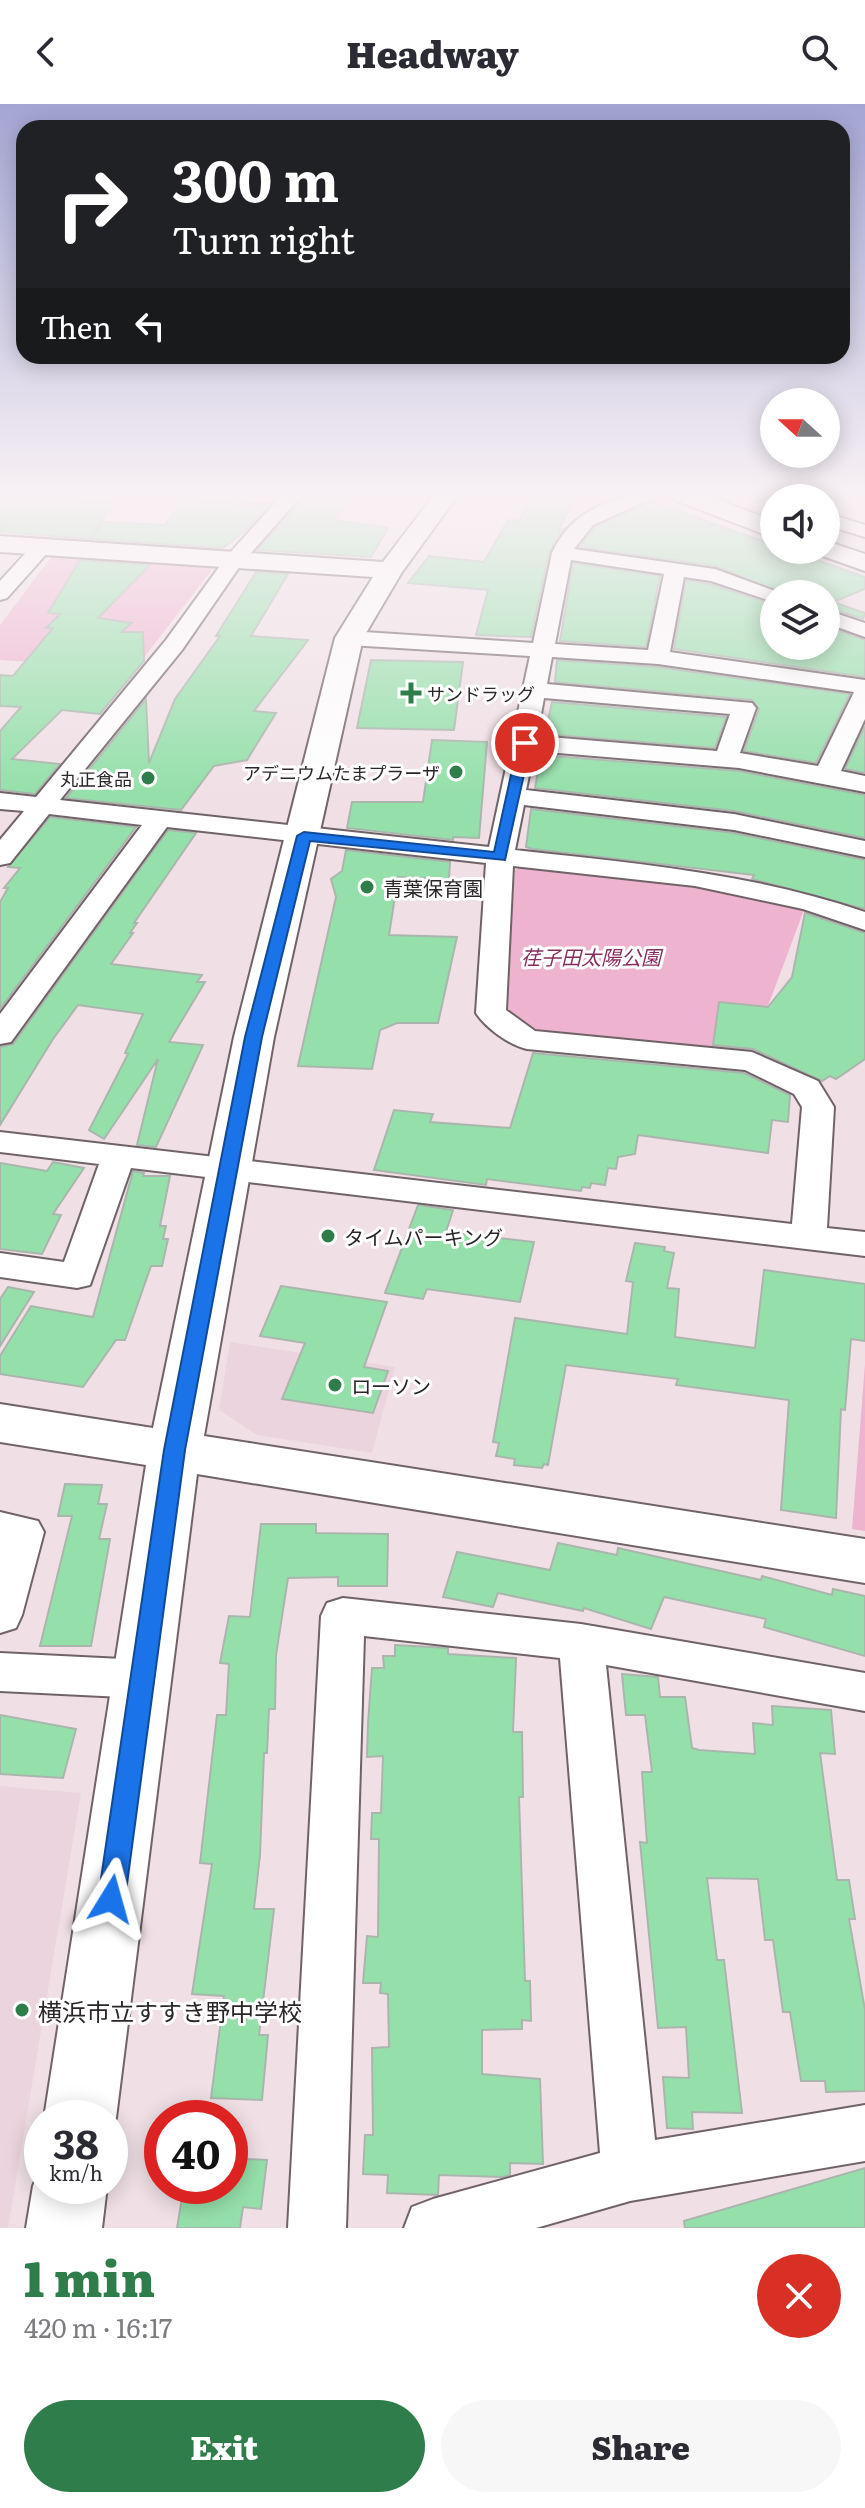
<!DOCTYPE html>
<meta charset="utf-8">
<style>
body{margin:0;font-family:Literata,"Noto Sans JP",serif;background:#f7f7f7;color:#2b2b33;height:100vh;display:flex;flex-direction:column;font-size:30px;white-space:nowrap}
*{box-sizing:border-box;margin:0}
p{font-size:26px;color:#7c7c81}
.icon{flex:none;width:44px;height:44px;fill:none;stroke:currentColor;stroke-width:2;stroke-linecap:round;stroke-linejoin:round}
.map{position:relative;height:2124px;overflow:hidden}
.drawer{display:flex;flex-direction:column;background:#fff;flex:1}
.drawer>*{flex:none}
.guide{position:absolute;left:16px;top:16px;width:834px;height:244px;border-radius:24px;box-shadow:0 4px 20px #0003;background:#202124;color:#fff;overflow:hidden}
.needle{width:52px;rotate:291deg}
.fabs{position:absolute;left:760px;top:284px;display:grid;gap:16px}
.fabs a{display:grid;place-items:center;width:80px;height:80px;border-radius:50%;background:#fff;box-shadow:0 4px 20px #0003;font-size:40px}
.speed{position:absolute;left:24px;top:1996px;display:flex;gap:16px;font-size:40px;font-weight:700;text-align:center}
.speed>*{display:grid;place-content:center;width:104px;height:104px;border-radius:50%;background:#fff;box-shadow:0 4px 20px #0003;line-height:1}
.speed small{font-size:20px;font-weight:400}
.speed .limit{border:12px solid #d22;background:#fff;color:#111}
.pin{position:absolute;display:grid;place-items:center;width:68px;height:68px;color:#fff;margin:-34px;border:4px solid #fff;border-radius:50%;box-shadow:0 2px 8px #0007}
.me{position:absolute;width:88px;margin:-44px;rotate:8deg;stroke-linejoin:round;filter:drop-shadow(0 0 6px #0008)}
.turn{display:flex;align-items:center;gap:28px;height:168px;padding:0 24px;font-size:36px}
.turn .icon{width:104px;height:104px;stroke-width:2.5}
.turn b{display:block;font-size:56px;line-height:68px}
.then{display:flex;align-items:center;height:76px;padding:0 24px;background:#0003;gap:16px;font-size:30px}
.round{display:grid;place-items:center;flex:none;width:84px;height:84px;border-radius:42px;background:#f7f7f7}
.summary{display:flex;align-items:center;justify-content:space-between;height:136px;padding:0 24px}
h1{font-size:48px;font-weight:800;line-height:60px;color:#307d4c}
.primary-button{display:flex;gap:16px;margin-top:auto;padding:16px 24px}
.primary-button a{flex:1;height:92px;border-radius:48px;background:#307d4c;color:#fff;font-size:32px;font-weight:800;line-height:92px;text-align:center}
.primary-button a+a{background:#f7f7f7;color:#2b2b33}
header{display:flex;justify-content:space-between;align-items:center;height:104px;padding:0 24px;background:#fff;font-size:36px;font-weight:800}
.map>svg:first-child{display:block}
</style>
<header><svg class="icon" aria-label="back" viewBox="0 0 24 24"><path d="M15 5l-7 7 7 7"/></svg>Headway<svg class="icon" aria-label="search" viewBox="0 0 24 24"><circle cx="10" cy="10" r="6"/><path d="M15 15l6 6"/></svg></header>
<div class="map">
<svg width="865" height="2124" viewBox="0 0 865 2124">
<rect width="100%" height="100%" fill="#f0e0e6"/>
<path fill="#ecd4de" d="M230,1238L395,1263L372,1349L257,1331L219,1306Z
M0,1682L81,1689L8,2124H0Z"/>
<path fill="#eeb3ce" d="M52,452L214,463L135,565L0,556V521Z
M523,762L760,792L804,806L751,947L544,930L505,910L515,766Z
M865,1260V1427L852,1425Z"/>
<path fill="#95e0aa" stroke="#aab6ad" stroke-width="2" d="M0,391H75L68,397L114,399L90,435L79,434L0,428Z
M316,391H353L333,416L388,424L371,453L257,446L300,398L311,397Z
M534,391H576L558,427L564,425L549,448L531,533L476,531L488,486L408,479L429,452L484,458L508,416L519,417Z
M183,397L269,401L244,428L246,426L223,444L92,435L103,418L165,421Z
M652,398L774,441V446H788L865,473V485L833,498L865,509L863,515L826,503V490H786L715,462L580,443L595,423Z
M80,456L150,461L98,514L132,519L121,528H143L144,557L100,610L62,606L12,655L60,660L35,690L0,686V627L21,603L0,602V571L13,572L53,524H46L60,510L48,509Z
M573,459L660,472L646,543L560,537Z
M256,468L288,470L251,532L308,536L254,607L276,609L247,656L214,662L181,706L66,694L146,595L149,659L175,595L220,532H216Z
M686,476L710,480L774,501V542H826V522L865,536V573L674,545Z
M371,556L463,558L454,626L357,624Z
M557,556L658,563L850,590L816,659L744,647L759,605L752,596L555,578Z
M552,598L726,613L715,644L545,630Z
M865,622V669L845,665Z
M432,636L487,638L479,734L453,733V736L347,724L352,698H423Z
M541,651L739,667L865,691V734L734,707L535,684Z
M531,705L734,729L865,756V805L752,775L754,771L533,745L526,743Z
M50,713L136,723L0,905V798L8,784H4L20,764L8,763Z
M168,726L196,729L134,819H137L130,829H133L111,860L202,871L197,878H205L169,938L203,941L156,1043L137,1041L158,955L104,1035L89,1026L128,950L125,949L143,910L78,901L53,935L0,1021V943L13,940Z
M346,746L450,758L449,775L398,773L389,831L457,833L438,919H397L380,926L372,965L298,962L336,793L331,775L342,767Z
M805,809L865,829V955L836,975L830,972L822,977L753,945L713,941L719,898L768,903L792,873Z
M533,949L744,969L790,991L788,1018L772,1016L768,1049L638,1031L635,1050L618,1053L616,1065L608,1064L605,1081L591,1079L590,1084L582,1083L581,1087L487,1075L486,1081L374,1066L394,1006L433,1010L430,1018L510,1024Z
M53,1058L84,1064L53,1110L61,1111L42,1150L0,1145V1059L47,1067Z
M133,1067L144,1069L143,1072H170L160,1122H166L163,1135H168L162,1162H151L125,1236H116L83,1283L0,1270V1252L31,1202L93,1213Z
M418,1101L453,1106L446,1128L534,1138L520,1198L427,1185L423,1195L385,1189Z
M635,1139L665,1143L664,1147L674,1149L667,1184L679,1185L675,1233L755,1244L764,1166L865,1180V1237L851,1235L845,1306L841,1305L836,1414L781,1406L789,1296L676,1281L678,1275L566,1261L548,1361L544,1360L542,1364L514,1361L515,1355L496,1352L499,1339L493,1338L515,1214L627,1230L633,1178L626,1177Z
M281,1182L387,1198L364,1263L388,1267L373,1309L282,1295L305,1239L260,1232Z
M8,1183L34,1188L0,1242V1195Z
M65,1380L102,1381L98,1400H107L99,1435H110L91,1542H40L72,1412H58Z
M261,1420H316V1429L388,1430L387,1482H338V1473L288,1474L276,1551L275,1605H269L267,1649H264L260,1751L254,1805H274L259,1931H268L262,1996L211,1994L224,1892L192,1890L212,1760L200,1759L217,1611H226L229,1560L220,1559L229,1512L250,1513Z
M558,1439L617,1451L618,1444L761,1476L762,1472L832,1491L833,1485L865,1492V1552L764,1523L766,1515L664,1493L651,1525L584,1504L583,1507L498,1489L493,1503L443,1493L457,1448L550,1466Z
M395,1541L448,1544V1550L516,1554L513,1628H522L523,1693H519L525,1877H530L531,1917L522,1916V1925L482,1926V1970L540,1975L543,2060L510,2059V2071L503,2073L439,2071L438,2091L387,2089L388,2071L363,2070L365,2031H373L372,1944L389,1943L388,1890L380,1889L381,1879H363L367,1832L378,1833L379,1735H371L372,1709H381L383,1652L367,1653L368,1619L372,1564H384L383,1552H395Z
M622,1570L658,1573L660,1593H685L692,1644L699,1646L755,1650L753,1619L773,1621L772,1602L831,1606L835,1650L820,1649L837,1776H849L855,1815H849L865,1906V1987L826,1988L825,1977H801L790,1908H783L773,1836H765L758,1775L707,1774L717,1856H724L742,2009L692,2008L693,2025L667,2024L663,1973L689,1974L686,1923L658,1924L640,1738L647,1739L642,1668H652L645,1611H626Z
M0,1611L76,1625L63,1674L0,1670Z
M230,2054L267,2056L261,2105L243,2103L240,2124H177L184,2082H230Z
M865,2064V2124H685L684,2117Z"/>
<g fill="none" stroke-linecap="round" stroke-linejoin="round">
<g stroke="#706368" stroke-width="4">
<path id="street" d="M238,391H302L242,459L182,546L60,696L489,743L530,552L349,541L338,534L349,527L533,539L552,449C572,405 615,390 660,391L593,421L574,445L715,465L783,490H774V498L711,477L684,473L670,548L865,576V615L841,667L865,672V688L739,664L534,647L526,686L734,710L865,737V753L734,726L524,701L515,746C633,759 752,769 865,808V826L803,805L695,782L513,762L506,906L535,927L752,948L818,977L834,1003L827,1124L865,1128V1152L131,1064L90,1181L77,1184L0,1173V1149L64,1158L99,1060L0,1048V1028L792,1120L802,1003L794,990L745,966L527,945C509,941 486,924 476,909L486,759L167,723L11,938L0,940V910L142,721L49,710L10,759L0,761V736L24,707L0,705V689L36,693L166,536L228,451L276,398L247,397ZM571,456L664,470L648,546L555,540ZM552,553L658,560L854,588L818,662L740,649L756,604L752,599L547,580ZM544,594L730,610L717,647L537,632Z
M765,391H789L791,394H774V397Z
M826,409L865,421V433L826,421Z
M42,437L49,439L52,443L49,447L7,494L0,496V477L35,439Z
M826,506L865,519V533L826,519Z
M0,1408L38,1417L44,1428L22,1511L16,1524L0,1529Z
M343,1494L581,1520L865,1569V1607L606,1561L655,2036L865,2001V2057L630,2097L536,2124H404L412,2103L433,2095L600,2049L560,1554L364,1532L346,2124H288L321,1512L327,1499Z
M0,1549L143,1556L159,1562L166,1575L159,1588L143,1594L0,1587Z"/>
</g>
<g stroke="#706368" stroke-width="4">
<path id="secondary" d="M434,391H458L402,468L363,534L274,933L204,1332L865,1435V1479L197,1370L116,2014L110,2029V2014H44L146,1361L0,1338V1300L153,1324L234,933L335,534L373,473L0,448V432L383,458Z
M672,391H705L774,417V434L675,396Z
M826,437L865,450V467L817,450L814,446H826Z
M42,2060V2082H107L102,2124H26L33,2082Z"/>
</g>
<use href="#street" fill="#fff" fill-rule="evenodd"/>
<use href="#secondary" fill="#fff" fill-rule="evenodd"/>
</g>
<linearGradient id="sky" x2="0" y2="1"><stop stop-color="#a3a5d3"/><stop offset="0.57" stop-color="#f8f1f4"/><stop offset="1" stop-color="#f8f1f4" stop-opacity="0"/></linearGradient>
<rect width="865" height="688" fill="url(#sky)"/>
<path fill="#1a73e8" stroke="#114b97" stroke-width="2" d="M525,635L531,639L505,756L310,737L262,933L185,1346L125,1795L121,1803L111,1807L102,1803L98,1795L164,1346L245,933L297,732L304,728L494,748L518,639Z"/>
<g fill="#307d4c" stroke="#fff" stroke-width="3">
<path d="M407 577h8v8h8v8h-8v8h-8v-8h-8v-8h8z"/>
<circle cx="456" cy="668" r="8"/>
<circle cx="148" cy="674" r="8"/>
<circle cx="367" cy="783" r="8"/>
<circle cx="328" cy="1132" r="8"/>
<circle cx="335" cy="1281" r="8"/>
<circle cx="22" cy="1906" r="8"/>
</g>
<g text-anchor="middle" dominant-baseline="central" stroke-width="6" stroke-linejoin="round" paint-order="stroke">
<g font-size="18" fill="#2b2628" stroke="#fff" text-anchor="end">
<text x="427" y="589" text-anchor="start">サンドラッグ</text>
<text x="440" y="668">アデニウムたまプラーザ</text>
<text x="132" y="674">丸正食品</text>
</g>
<g font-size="20" fill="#2b2628" stroke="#fff" text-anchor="start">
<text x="383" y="783">青葉保育園</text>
<text x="344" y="1132">タイムパーキング</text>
<text x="351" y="1281">ローソン</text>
</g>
<g font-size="20" font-style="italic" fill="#882c5f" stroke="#fff">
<text x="591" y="852">荏子田太陽公園</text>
</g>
<g font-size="24" fill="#2b2628" stroke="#fff" text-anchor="start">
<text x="38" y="1906">横浜市立すすき野中学校</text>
</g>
</g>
</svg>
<div class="fabs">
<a><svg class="needle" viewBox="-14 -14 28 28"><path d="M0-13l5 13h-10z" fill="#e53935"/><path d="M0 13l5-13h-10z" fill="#7c7c81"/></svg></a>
<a><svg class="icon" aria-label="sound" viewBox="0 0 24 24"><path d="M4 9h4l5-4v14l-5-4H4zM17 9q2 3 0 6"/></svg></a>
<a><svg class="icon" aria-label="layers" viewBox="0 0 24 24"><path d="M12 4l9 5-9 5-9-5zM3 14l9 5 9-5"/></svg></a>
</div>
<div class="speed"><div>38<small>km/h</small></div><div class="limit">40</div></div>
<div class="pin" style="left:525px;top:639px;background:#d93025"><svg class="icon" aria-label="arrive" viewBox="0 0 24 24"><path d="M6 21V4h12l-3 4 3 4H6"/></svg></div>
<svg class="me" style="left:111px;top:1795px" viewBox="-20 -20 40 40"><path d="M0-17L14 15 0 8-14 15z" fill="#1a73e8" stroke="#fff" stroke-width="4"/></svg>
<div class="guide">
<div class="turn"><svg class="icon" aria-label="right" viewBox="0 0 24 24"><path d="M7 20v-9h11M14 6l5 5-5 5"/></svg><div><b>300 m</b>Turn right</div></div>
<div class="then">Then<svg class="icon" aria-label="left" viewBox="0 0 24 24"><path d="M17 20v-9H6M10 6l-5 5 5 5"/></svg></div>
</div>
</div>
<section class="drawer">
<div class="summary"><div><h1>1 min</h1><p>420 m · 16:17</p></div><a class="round" style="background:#d93025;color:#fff"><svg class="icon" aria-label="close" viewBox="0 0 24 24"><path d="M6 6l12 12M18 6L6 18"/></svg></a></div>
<div class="primary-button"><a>Exit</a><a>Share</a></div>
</section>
